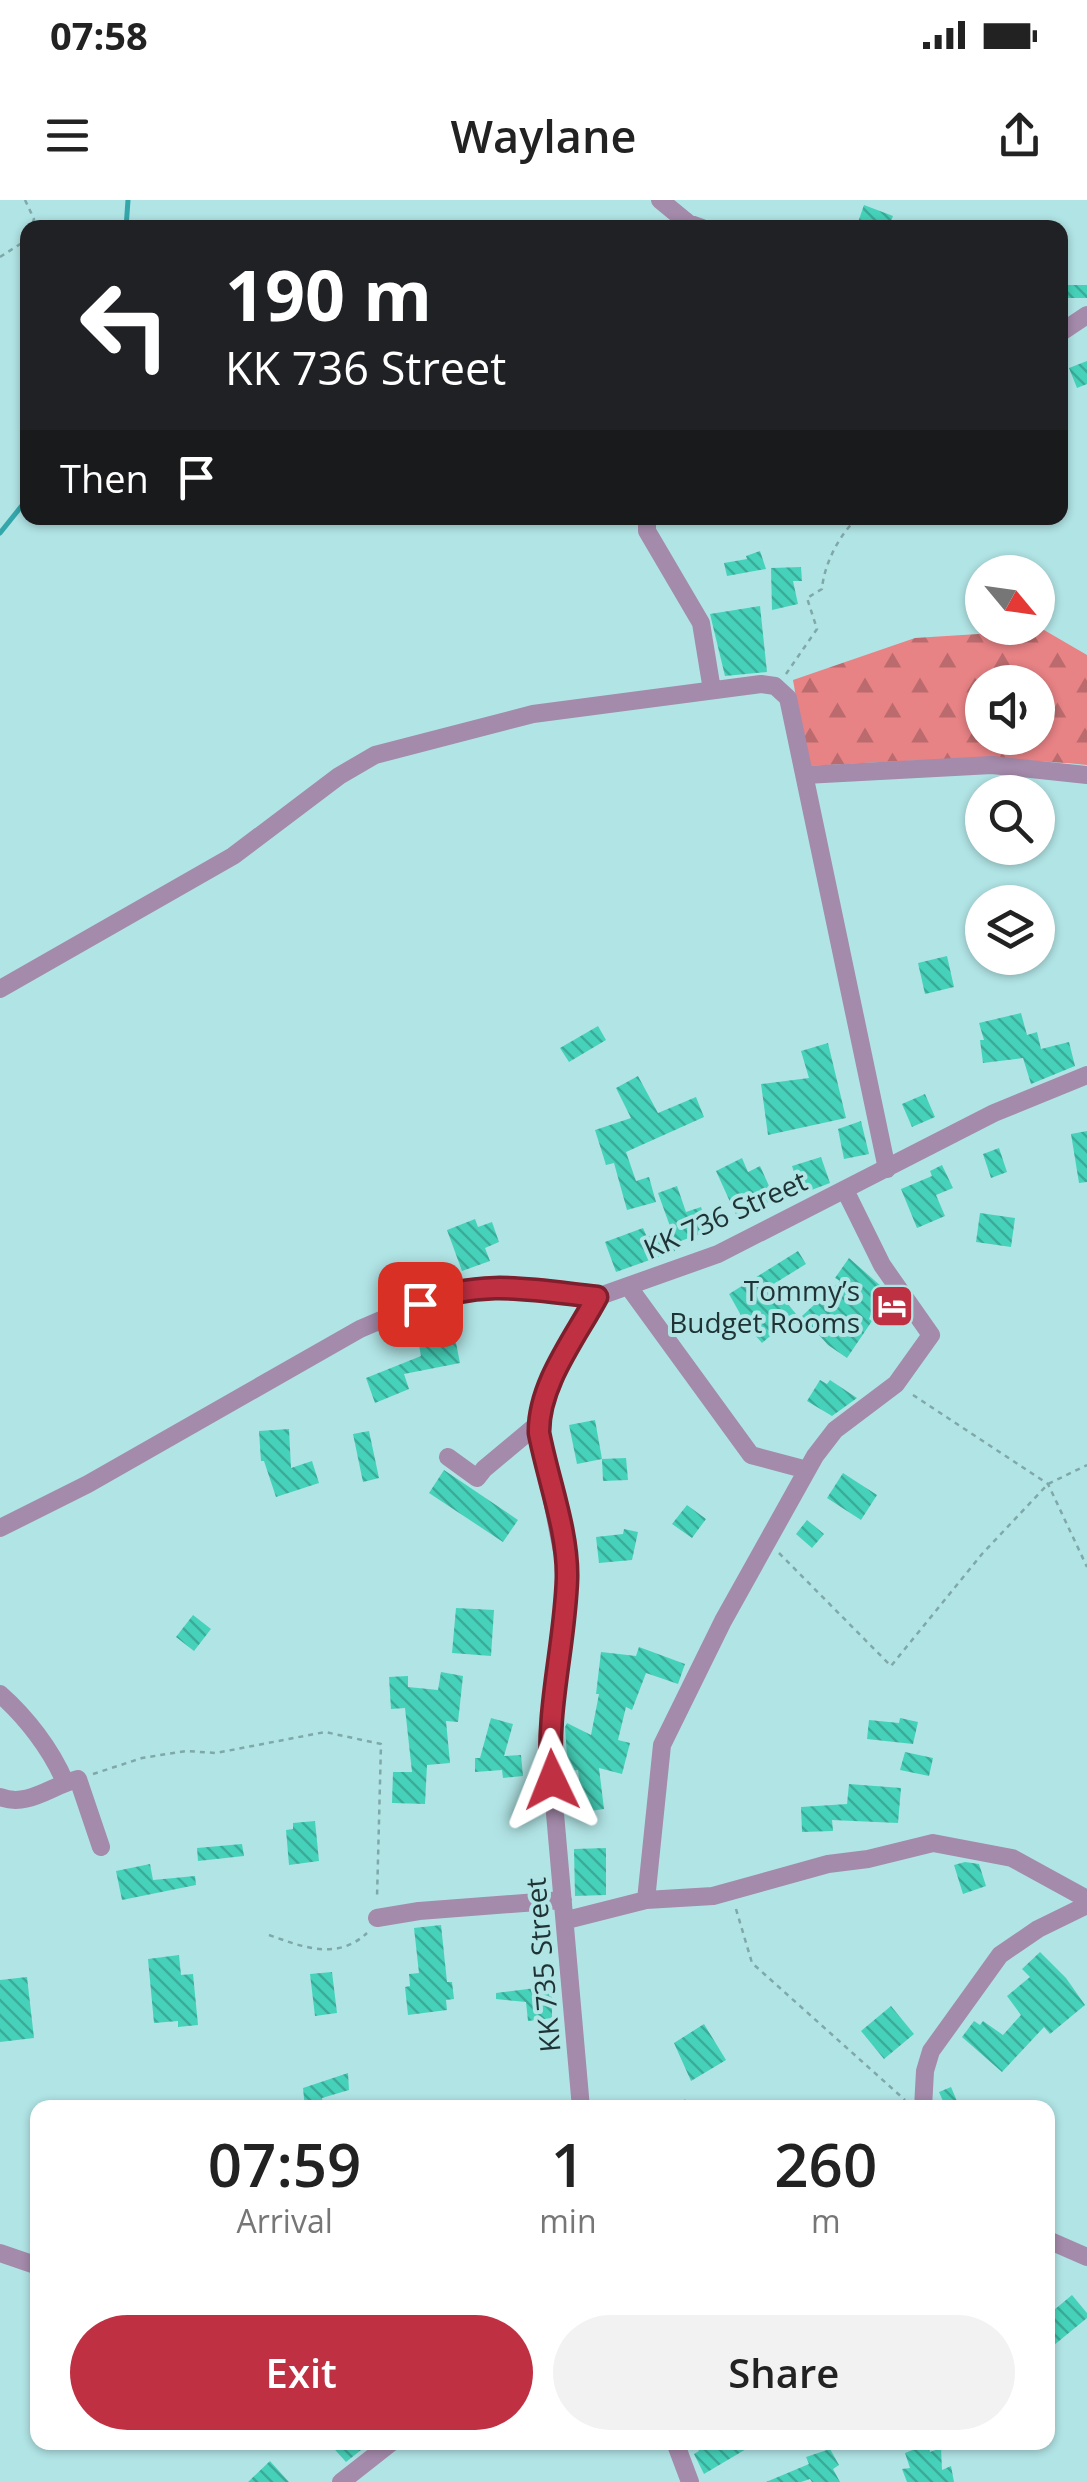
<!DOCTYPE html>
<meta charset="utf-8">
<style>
body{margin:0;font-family:"Open Sans",sans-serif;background:#f2f2f2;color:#222;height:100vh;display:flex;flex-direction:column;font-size:38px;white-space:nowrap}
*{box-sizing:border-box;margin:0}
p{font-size:32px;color:#767676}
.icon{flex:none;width:55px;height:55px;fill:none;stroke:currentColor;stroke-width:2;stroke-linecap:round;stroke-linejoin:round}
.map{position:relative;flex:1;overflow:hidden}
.details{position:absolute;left:30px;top:1900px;width:1025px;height:350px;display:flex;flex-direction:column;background:#fff;border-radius:20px;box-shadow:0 2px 8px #0004}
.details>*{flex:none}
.banner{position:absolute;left:20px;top:20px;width:1048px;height:305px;border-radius:20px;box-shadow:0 2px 8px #0004;background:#202124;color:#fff;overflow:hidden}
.needle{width:65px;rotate:119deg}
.fabs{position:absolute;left:965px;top:355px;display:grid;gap:20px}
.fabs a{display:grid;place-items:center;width:90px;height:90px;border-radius:50%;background:#fff;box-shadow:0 2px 8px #0004;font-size:50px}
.pin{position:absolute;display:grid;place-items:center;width:85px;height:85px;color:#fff;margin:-42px;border-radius:20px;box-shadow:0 5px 15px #0006}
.me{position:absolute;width:110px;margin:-55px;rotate:358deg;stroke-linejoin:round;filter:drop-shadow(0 0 8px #0008)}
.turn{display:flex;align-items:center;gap:35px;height:210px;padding:0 40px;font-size:45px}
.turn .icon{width:130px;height:130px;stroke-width:2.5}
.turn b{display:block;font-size:70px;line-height:85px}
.then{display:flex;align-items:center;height:95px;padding:0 40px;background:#0003;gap:20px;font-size:38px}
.eta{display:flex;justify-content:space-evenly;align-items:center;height:170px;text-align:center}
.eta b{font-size:60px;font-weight:600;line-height:70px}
.action{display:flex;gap:20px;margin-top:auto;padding:20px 40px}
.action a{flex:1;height:115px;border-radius:60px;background:#c03043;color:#fff;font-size:40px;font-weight:600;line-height:115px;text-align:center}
.action a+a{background:#f2f2f2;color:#222}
.status{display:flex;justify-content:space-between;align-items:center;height:70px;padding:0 50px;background:#fff;direction:ltr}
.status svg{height:28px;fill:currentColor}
header{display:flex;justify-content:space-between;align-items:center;height:130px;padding:0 40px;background:#fff;font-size:45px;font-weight:600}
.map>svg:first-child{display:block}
</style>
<div class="status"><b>07:58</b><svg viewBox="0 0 49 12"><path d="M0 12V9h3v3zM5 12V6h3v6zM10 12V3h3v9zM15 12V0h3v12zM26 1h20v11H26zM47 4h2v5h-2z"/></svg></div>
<header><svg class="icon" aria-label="menu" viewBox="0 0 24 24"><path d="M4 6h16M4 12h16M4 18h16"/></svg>Waylane<svg class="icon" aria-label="share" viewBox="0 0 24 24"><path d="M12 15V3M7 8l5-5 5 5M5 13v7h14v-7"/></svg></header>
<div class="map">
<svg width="1087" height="2282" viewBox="0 0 1087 2282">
<defs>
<pattern id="forest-firs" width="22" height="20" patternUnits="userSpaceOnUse" patternTransform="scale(2.5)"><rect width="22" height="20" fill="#e78285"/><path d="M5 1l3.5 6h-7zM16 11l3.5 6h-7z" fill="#bb6b6e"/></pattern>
<pattern id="building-back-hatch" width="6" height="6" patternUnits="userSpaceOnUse" patternTransform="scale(2.5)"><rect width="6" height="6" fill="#46d2ba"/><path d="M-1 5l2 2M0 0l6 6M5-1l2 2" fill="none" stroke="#3aab98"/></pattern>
</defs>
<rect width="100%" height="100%" fill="#b1e4e5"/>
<path fill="url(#forest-firs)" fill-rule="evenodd" d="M1044,430L1087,455V565C994,555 901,561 808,566L793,480L915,438ZM982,482H1038V538H982Z"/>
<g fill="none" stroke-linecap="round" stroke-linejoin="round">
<path stroke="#34a7ab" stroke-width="5" d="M126,28L128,0
M0,333L28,298"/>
</g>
<path fill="url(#building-back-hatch)" d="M864,5L893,16L888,28H856Z
M1060,85H1087V98H1060Z
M1087,161V184L1077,188L1069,168Z
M760,351L766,369L727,376L724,363L747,359L746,356Z
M801,367L802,381H793L798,404L772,410L771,368Z
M760,406L767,472L725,476L710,414Z
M947,756L954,787L925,794L918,763Z
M1021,813L1027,835L1037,832L1041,849L1069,842L1075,866L1031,884L1023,858L983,863L980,840H984L979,823Z
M598,826L606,840L569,862L560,848Z
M828,843L846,918L768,935L761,884L809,878L801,851Z
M638,876L658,913L696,897L704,917L626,952L636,981L649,977L656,1002L627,1010L614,963L606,965L595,930L631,918L616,888Z
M925,894L935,917L912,927L902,904Z
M861,921L869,954L844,959L838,929Z
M1087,931V982L1079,983L1071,934Z
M999,948L1007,972L991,978L983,954Z
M821,957L830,983L801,994L792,966Z
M742,958L748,972L760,966L775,999L737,1017L716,971Z
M942,965L953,988L936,995L945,1016L917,1028L901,989L932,976L930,971Z
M677,986L686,1012L701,1007L709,1031L672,1044L675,1051L616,1072L605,1042L643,1028L647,1037L671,1029L658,993Z
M980,1013L1015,1018L1011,1047L976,1042Z
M475,1019L478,1027L492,1022L499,1042L485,1048L490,1061L462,1071L447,1030Z
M798,1051L806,1064L772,1085L796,1114L762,1143L747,1126L729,1094Z
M849,1058L882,1087L869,1119L872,1121L847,1158L828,1145L802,1116L840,1081L835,1078Z
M455,1138L460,1163L404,1174L409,1189L375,1203L366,1178L421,1156L419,1145Z
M820,1180L827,1184L830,1180L857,1198L832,1216L807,1201Z
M595,1220L602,1259L577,1264L569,1225Z
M289,1229L291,1268L312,1261L319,1283L276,1297L264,1261H261L259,1231Z
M369,1231L379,1278L363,1282L353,1234Z
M626,1258L628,1280L603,1281L602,1259Z
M444,1270L518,1320L503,1342L429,1293Z
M843,1273L877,1295L861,1320L827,1298Z
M687,1305L706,1319L692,1338L672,1324Z
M807,1320L824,1334L812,1348L796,1334Z
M624,1329L638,1332L632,1360L599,1363L596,1337L623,1334Z
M456,1408L494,1410L491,1456L452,1453Z
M193,1415L211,1429L194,1451L176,1437Z
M639,1447L685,1464L678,1484L646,1473L632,1510L626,1507L618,1540L630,1543L622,1574L599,1568L604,1609L583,1612L578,1570L568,1571L565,1527L567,1523L591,1535L599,1494H596L601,1452L636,1456Z
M441,1472L463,1476L458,1522L446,1521L450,1563L427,1565L425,1604L392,1603L393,1572H412L405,1508L391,1509L389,1477L408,1476V1487L438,1490Z
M491,1518L513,1524L504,1556L521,1555L523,1576L503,1578L502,1570L475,1572V1558H480Z
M900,1518L918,1522L913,1544L867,1539L869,1520L899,1523Z
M905,1552L933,1558L929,1576L900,1570Z
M849,1584L901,1588L898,1623L832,1620L833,1631L802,1632L801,1607L847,1604Z
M315,1621L319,1661L289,1665L286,1630L293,1629V1623Z
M242,1644L244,1656L198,1661L197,1648Z
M606,1648V1695L575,1696L574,1649Z
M965,1662L979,1664L986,1686L963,1694L954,1665Z
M150,1664L153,1680L195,1676L196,1685L122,1700L116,1671Z
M441,1725L447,1782H452L454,1799L446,1800L447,1810L408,1815L405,1787L410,1786L409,1774L419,1773L414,1728Z
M1040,1752L1066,1778L1085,1805L1050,1834L1044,1827L1002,1872L962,1837L974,1821L980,1825L983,1821L1003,1835L1021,1815L1007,1796L1030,1777L1022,1769Z
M179,1755L181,1775L193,1774L198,1825L178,1827V1821L154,1823L148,1759Z
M332,1772L337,1813L315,1816L310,1774Z
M27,1777L34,1838L0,1842V1780Z
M552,1786V1818L528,1821L526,1802L496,1799V1793Z
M891,1806L914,1834L884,1859L861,1831Z
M704,1824L726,1860L691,1881L674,1843Z
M348,1873L349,1890L322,1898L323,1908H305L303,1888Z
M951,1887L960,1908H946L939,1892Z
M1072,2095L1087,2113V2118L1048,2150V2115Z
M328,2242H371L346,2262Z
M693,2242H758L704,2274L694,2254L699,2251Z
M927,2244L930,2252L941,2248L942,2270L951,2266L954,2282H907L902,2269L910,2268L905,2253Z
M830,2249L839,2265L833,2269L840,2282H812L810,2279L801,2282H766L809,2264L806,2257Z
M270,2261L289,2282H248Z"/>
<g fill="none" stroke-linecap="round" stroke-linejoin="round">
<path stroke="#80a8a9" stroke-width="2.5" stroke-dasharray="5 5" stroke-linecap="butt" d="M25,0L34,19L31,28
M0,57L28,39
M786,474L817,429L807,398L822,389C824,364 840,333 858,318
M913,1195L1048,1284L1087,1367
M779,1353L891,1466L982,1354L1048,1284L1087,1265
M93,1574L142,1558L186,1551L216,1553L325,1532L381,1544L377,1698
M736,1709L752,1763L905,1900
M269,1735C303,1747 337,1761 367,1733
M684,1900L690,1908"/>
<path stroke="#a48aab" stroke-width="18" d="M660,0L688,23L702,28
M1060,133L1087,115
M647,318V331L701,423L712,490
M805,575L992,565L1087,575
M0,789L233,656L339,576L375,555L533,514L761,484L775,486L788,498L887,969
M628,1086L751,1255L807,1270
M448,1257L477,1278L484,1269L539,1223
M0,1328L88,1284L360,1129L449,1091L491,1086L597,1097L718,1054L994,913L1087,875
M0,1494C26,1517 51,1549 65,1582
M0,1597C28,1608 52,1585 78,1579L101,1647
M646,1700L662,1545L723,1421L815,1256L835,1230L896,1184L931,1135L882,1065L845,990
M377,1718L419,1711L563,1700
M567,1720L646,1700L713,1696L828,1664L868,1659L933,1643L1012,1658L1087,1699
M581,1908L550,1557L567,1377L539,1233C538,1185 575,1138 597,1097
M923,1908L925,1871L931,1851L1000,1755L1038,1729L1087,1705
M1048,2040L1087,2057
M0,2053L38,2066
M675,2242L690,2282
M341,2282L392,2242"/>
</g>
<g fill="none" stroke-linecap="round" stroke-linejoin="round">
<g stroke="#7d1f2c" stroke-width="25">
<path id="route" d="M420,1104C481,1078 533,1090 597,1097C575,1138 538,1185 539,1233C548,1280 568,1331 567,1378C565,1446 545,1512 552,1580"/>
</g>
<use href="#route" stroke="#c03043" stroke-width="18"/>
</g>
<defs>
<g id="hotel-square" transform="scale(2.25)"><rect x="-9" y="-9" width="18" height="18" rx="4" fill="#c03043" stroke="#b1e4e5"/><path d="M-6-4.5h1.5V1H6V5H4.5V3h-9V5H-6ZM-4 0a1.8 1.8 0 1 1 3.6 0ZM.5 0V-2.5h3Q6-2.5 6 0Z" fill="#fff"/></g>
</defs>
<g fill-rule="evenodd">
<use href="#hotel-square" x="892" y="1106"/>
</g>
<g text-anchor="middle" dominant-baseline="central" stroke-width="8" stroke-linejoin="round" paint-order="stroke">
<g font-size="28" fill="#1f3334" stroke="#b1e4e5">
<text transform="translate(725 1014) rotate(-24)">KK 736 Street</text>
<text transform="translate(542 1765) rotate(-95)">KK 735 Street</text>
</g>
<g font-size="28" fill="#1f3334" stroke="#b1e4e5" text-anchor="end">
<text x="860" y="1090">Tommy’s<tspan x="860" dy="32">Budget Rooms</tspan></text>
</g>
</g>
</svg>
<div class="fabs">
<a><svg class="needle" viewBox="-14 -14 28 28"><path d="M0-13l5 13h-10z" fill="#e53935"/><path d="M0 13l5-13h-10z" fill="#767676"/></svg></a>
<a><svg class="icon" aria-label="sound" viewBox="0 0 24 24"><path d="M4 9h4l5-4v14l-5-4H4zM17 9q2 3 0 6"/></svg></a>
<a><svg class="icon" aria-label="search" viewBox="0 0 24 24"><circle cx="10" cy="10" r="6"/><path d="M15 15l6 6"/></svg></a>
<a><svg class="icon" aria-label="layers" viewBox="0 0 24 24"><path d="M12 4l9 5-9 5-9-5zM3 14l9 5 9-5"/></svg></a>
</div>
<div class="pin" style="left:420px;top:1104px;background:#d93025"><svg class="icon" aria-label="arrive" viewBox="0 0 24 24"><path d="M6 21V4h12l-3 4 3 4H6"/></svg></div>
<svg class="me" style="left:552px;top:1580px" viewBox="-20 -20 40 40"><path d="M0-17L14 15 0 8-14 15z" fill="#c03043" stroke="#fff" stroke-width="4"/></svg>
<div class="banner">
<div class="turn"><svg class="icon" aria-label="left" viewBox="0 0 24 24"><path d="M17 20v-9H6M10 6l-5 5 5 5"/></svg><div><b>190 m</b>KK 736 Street</div></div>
<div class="then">Then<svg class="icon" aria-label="arrive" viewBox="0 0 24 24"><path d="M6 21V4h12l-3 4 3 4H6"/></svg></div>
</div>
<section class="details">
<div class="eta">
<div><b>07:59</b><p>Arrival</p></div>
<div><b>1</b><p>min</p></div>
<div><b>260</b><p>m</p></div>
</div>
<div class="action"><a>Exit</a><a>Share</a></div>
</section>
</div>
